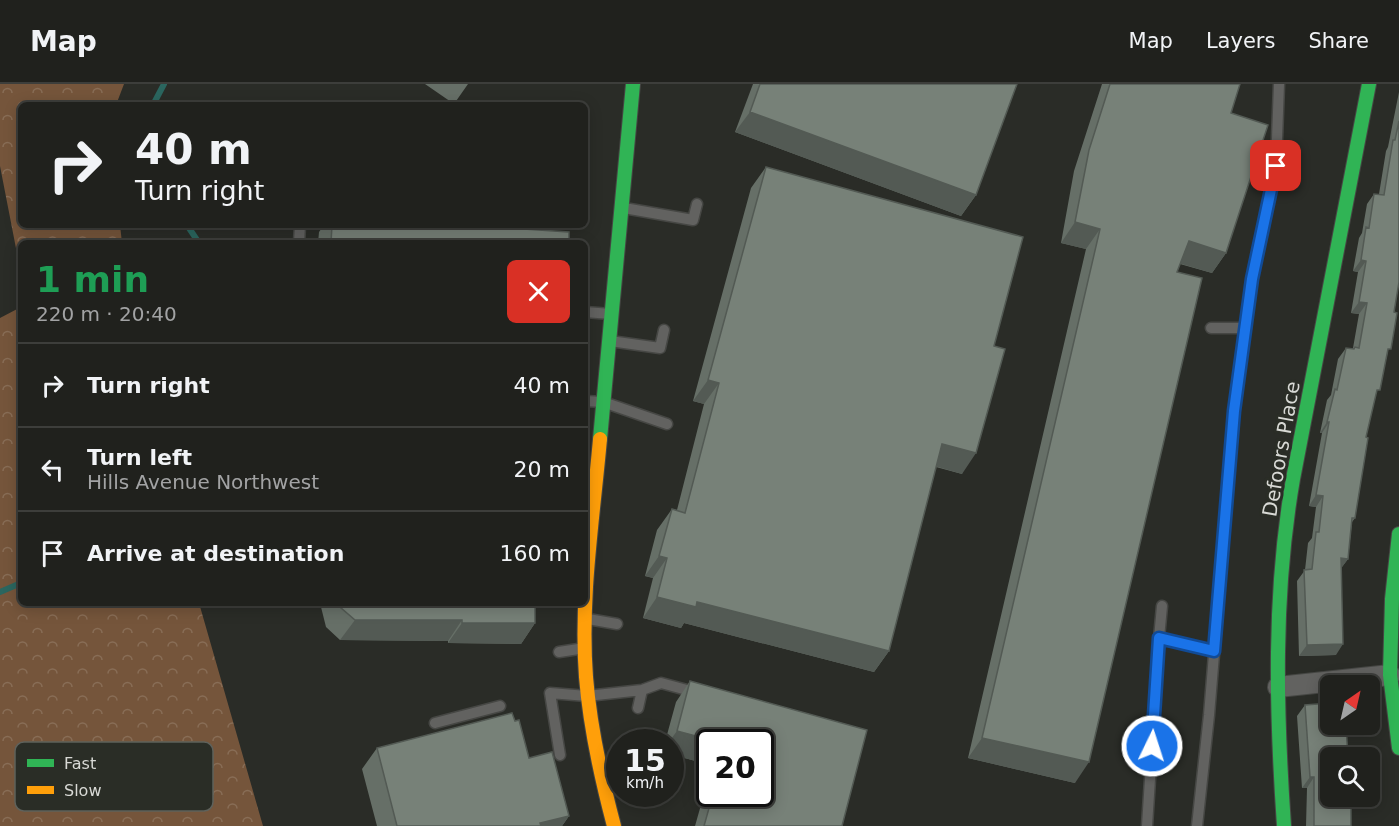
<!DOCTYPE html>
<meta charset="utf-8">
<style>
body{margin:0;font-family:"DejaVu Sans",sans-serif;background:#282926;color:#f1f3f6;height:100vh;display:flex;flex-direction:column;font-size:22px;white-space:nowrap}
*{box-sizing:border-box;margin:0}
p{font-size:20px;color:#a2a3a4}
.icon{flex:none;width:33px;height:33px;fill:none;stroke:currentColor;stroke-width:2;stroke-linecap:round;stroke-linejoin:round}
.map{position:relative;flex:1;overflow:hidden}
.side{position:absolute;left:18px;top:156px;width:570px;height:366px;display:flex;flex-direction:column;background:#20211d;border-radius:9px;box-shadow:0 3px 15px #0003,0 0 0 2px #3d3e3b}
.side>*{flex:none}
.guide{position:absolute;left:18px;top:18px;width:570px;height:126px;border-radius:9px;box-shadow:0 3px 15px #0003,0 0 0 2px #3d3e3b;background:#20211d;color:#f1f3f6;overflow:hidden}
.needle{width:39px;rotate:34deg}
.tools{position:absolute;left:1320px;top:591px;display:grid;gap:12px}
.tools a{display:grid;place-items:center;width:60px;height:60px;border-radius:9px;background:#20211d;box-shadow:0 3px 15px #0003,0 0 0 2px #3d3e3b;font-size:30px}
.speed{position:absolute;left:606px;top:645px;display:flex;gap:12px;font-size:30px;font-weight:700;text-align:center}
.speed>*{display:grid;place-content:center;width:78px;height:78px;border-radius:50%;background:#20211d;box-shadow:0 3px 15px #0003,0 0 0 2px #3d3e3b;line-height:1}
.speed small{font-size:15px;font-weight:400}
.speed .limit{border:3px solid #111;border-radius:9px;background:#fff;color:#111}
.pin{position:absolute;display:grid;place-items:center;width:51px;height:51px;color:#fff;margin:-26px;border-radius:12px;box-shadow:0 3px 9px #0006}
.me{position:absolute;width:66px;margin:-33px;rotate:4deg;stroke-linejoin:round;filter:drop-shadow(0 0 4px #0008)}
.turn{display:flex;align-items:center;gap:21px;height:126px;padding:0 18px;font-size:27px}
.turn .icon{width:78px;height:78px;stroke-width:2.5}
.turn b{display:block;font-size:42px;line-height:51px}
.round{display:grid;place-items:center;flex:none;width:63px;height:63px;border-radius:9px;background:#282926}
.overview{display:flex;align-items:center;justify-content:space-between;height:102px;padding:0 18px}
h1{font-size:36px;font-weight:700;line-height:45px;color:#1e9e55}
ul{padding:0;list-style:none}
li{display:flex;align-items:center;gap:18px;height:84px;padding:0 18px;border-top:2px solid #3d3e3b}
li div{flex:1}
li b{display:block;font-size:22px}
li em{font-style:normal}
header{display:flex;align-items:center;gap:36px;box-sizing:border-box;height:84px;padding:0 30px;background:#20211d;border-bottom:2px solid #3d3e3b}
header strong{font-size:28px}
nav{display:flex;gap:33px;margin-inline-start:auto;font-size:21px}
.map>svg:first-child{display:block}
</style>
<header>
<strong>Map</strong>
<nav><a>Map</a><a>Layers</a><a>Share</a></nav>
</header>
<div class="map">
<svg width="1399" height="742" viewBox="0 0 1399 742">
<defs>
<pattern id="forest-crowns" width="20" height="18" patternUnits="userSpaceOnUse" patternTransform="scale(1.5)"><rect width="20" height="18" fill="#75553b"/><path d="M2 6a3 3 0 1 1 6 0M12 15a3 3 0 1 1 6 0" fill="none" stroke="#886d56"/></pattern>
</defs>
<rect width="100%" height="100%" fill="#2a2c27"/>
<path fill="url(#forest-crowns)" d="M0,0H124L116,21H21V141H120L122,159H21V190L0,82Z
M21,223V519H199L263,742H0V234Z"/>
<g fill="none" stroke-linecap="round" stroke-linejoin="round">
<path stroke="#2b665f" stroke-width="6" d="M153,21L164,0
M187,141L199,159
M0,508L21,499"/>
<g stroke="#464744" stroke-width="13">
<path id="lane" d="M624,124L693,136L697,120
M299,159L300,141
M585,228L611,230
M1211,244H1246
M610,257L660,264L664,246
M585,317L603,318L667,340
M588,535L617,540
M1159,554L1214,567
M559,568L585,564
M638,624L642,606L661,599L698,609
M435,639L500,622
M560,671L550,609L587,612L642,606
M1147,742L1159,554L1162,522
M1197,742L1209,631L1234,327L1252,195L1276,82L1279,0"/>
</g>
<g stroke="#464744" stroke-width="22">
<path id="street" d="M1278,603L1390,591"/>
</g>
<g stroke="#464744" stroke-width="16">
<path id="fast" d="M600,355L633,0
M1399,450L1392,515L1390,591L1399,664
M1284,742C1276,626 1273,510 1293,395L1369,0"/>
</g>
<g stroke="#464744" stroke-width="16">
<path id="slow" d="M600,355C593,434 580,514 586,593C590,644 601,693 614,742"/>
</g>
<use href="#lane" stroke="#626260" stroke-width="10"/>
<use href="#street" stroke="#626260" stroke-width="20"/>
<use href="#fast" stroke="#30b455" stroke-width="14"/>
<use href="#slow" stroke="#ff9f0a" stroke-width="14"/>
</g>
<path fill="#666f67" d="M425,0H468L454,20Z
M753,0H1017L976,111L961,132L735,48Z
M1102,0H1240L1231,29L1226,169L1212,189L1180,180L1177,188L1075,699L968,674L1086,165L1061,159L1074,87Z
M1399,8V198L1387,272L1375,313L1366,353L1355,434L1352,438L1348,475L1341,484L1336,571L1299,572L1297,497L1305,486L1308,459L1312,454L1316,423L1309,422L1322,349H1320L1327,316L1331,311L1338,275L1346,264L1353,265V264L1359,230L1351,229L1358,188L1353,187L1359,154L1362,149L1367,120L1374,110H1379L1386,67L1388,63Z
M766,83L994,262L962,390L936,383L889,567L874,588L684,539L681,544L643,534L653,494L645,492L657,446L672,425L677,426L704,320L693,317L751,104Z
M324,141H524V145L569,159H318L319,148Z
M320,519H535V539L521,560L448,559V557L340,556L326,543Z
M690,597L867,646L842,742H695L710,689V710H760V658H710V681L670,670V658H665L676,618Z
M1305,621L1351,742H1306L1307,704H1302L1297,632Z
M515,637L529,674L569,732L562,742H377L362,685L377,664Z"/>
<path fill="#535a54" d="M750,28L976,111L961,132L735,48Z
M1075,138L1100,145L1086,165L1061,159Z
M1189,157L1226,169L1212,189L1175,178Z
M1361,176L1366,177L1358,188L1353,187Z
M1359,218L1367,219L1359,230L1351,229Z
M708,296L719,299L704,320L693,317Z
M1327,338H1329L1322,349H1320Z
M942,360L976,369L962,390L928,380Z
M1316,411L1323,412L1316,423L1309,422Z
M659,472L667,474L653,494L645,492Z
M1341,474L1348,475L1340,486Z
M657,513L697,518L889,567L874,588L684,539L681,544L643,534Z
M355,536H462L448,557L340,556Z
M462,539H535L521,560L448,559Z
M1343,560L1336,571L1299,572L1307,561Z
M677,647L718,658H710V681L670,670V658H669Z
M982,654L1089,678L1075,699L968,674Z
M1310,693H1314L1307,704H1302Z
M569,732L562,742H538L540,739Z"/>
<path fill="#778178" stroke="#535a54" stroke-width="1.5" d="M760,0H1017L976,111L750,28Z
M1110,0H1240L1231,29L1268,41L1226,169L1189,157L1177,188L1202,194L1089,678L982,654L1100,145L1075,138L1089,66Z
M1399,37V198L1394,228L1397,229L1391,265H1388L1380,306H1377L1366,353L1368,354L1355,434H1352L1348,475L1341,474L1343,560L1307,561L1304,486L1312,485L1316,448H1319L1323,412L1316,411L1329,338H1327L1335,305L1337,306L1346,264L1354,265L1355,263L1359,264L1367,219L1359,218L1366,177L1361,176L1366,143L1369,144L1374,110L1384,111L1393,56H1395Z
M766,83L1023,153L994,262L1005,265L976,369L942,360L889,567L697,518L696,523L657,513L667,474L659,472L672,425L685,429L719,299L708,296Z
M332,141H524V145L569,148V159H331Z
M339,519H535V539H462V536H355L340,523Z
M690,597L867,646L842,742H704L713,710H760V658H718L677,647Z
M1330,619V640H1346L1348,674H1330V712H1351V742H1314V693H1310L1305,621Z
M512,629L515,637L519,636L529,674L552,668L569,732L540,739L541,742H397L377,664Z"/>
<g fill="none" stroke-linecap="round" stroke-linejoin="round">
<g stroke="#114b97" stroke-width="15">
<path id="route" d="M1152,662L1159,554L1214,567L1234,327L1252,195L1276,82"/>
</g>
<use href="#route" stroke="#1a73e8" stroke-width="10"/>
</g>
<g text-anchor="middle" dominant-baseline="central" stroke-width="6" stroke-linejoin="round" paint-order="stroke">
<g font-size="20" fill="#d8d9d5" stroke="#2a2d26">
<text transform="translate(1281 365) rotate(-80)">Defoors Place</text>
</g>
</g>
<rect x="15" y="658" width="198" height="69" rx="9" fill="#2a2d26" stroke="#5e615b" stroke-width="1.5"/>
<rect x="27" y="675" width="27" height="8" fill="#30b455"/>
<rect x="27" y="702" width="27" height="8" fill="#ff9f0a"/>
<g font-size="16" fill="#d8d9d5">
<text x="64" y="685">Fast</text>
<text x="64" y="712">Slow</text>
</g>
</svg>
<div class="tools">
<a><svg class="needle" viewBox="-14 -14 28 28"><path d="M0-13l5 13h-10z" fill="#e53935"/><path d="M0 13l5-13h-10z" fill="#a2a3a4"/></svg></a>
<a><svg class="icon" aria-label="search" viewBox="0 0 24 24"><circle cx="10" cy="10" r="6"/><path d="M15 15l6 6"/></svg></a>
</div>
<div class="speed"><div>15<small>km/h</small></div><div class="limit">20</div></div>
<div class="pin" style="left:1276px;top:82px;background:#d93025"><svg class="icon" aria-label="arrive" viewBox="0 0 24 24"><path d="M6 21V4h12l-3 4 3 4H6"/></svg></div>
<svg class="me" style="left:1152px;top:662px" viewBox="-20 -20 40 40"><circle r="17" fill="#1a73e8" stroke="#fff" stroke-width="3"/><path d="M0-11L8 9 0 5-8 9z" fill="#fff"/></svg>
<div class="guide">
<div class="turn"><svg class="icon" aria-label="right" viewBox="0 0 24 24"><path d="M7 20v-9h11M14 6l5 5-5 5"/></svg><div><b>40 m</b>Turn right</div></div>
</div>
<section class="side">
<div class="overview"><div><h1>1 min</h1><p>220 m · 20:40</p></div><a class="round" style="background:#d93025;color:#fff"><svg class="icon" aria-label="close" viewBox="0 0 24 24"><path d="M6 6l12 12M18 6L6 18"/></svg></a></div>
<ul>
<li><svg class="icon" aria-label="right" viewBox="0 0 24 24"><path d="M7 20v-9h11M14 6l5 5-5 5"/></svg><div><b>Turn right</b></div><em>40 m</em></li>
<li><svg class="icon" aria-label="left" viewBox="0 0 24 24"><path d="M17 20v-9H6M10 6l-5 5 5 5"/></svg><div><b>Turn left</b><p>Hills Avenue Northwest</p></div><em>20 m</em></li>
<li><svg class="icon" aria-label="arrive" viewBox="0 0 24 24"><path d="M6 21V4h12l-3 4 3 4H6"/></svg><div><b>Arrive at destination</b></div><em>160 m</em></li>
</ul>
</section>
</div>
